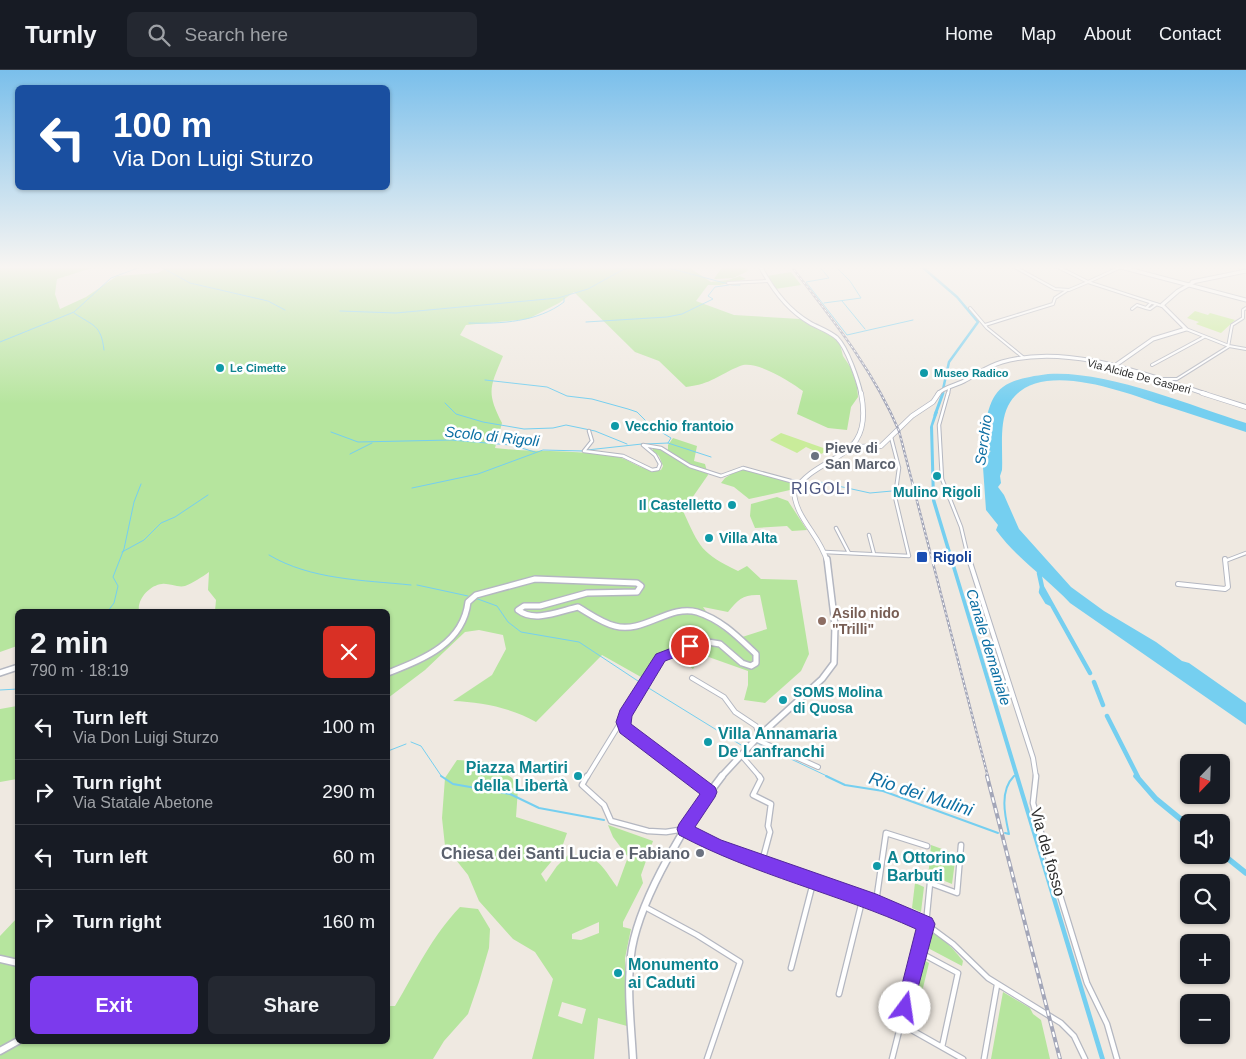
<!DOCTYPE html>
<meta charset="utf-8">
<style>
body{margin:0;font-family:Helvetica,sans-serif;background:#242831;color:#f1f3f6;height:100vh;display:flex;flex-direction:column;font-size:19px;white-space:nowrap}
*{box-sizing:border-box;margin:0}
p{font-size:16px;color:#9ea1a6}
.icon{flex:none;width:28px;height:28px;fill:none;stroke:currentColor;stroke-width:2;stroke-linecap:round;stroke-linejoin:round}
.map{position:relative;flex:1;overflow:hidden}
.details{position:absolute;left:15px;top:539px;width:375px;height:435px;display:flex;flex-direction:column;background:#171b24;border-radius:8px;box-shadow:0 1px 4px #0004}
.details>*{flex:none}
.top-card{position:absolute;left:15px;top:15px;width:375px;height:105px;border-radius:8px;box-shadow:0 1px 4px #0004;background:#1a4fa0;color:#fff;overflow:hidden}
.needle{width:32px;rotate:203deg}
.fabs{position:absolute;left:1180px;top:684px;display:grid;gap:10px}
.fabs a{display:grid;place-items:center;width:50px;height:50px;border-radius:8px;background:#171b24;box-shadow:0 1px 4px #0004;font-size:25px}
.pin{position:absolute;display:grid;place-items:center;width:42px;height:42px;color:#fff;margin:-21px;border:2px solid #fff;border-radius:50%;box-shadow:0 1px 5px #0007}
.me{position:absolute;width:55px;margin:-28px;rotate:14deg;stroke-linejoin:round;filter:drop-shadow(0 0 4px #0008)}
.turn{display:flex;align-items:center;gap:18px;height:105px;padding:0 15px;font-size:22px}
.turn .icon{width:65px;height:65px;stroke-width:2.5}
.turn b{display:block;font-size:35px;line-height:42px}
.round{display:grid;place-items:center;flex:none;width:52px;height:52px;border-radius:8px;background:#242831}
.head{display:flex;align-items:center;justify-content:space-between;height:85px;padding:0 15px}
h1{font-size:30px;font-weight:700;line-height:38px}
.cta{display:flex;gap:10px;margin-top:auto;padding:10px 15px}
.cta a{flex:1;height:58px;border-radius:8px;background:#7c3aed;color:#fff;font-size:20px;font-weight:700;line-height:58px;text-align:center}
.cta a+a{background:#242831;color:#f1f3f6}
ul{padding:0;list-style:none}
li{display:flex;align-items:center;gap:15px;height:65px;padding:0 15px;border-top:1px solid #363941}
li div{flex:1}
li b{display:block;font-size:19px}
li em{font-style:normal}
header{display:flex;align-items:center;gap:30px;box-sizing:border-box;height:70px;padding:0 25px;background:#171b24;border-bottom:1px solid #363941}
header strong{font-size:24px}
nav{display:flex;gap:28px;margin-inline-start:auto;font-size:18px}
.search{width:350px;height:45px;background:#242831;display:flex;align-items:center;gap:12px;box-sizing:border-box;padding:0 18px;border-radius:8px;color:#9ea1a6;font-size:19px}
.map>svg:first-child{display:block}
</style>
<header>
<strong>Turnly</strong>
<div class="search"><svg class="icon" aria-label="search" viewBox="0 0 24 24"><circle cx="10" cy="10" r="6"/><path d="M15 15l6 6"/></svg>Search here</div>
<nav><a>Home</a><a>Map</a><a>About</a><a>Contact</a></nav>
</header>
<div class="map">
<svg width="1246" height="989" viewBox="0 0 1246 989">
<rect width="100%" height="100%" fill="#efe9e1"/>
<path fill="#b6e59e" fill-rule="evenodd" d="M0,196H98L57,209L55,224L60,239L86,227L117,206L158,203L169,196H687L711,212L728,210L740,206L746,209L720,215H708L696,231L734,245L800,249L832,264L840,274L843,286L851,298L857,316L858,327L851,337L847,360L828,358L797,344L803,321C791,312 755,289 740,296C718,305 712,314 686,317L659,291L635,282L574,222L559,233L528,249L466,255L460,265L503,286C490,317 486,322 502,353L495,378C536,383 578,379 618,387C633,391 646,404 661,400L663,396L659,386L652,380L655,377L668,384V375L673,368L697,376L694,391L705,394L708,405L683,441C700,478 701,483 738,501L747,496L761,509L797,510L809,584L801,601L765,633L744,630L748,615V601L703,585L693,599L676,585L660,593L648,611L602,585L536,652C512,638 481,632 453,631L492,605L506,579L503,565L479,560L465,562L425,600L388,628V541H215L216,530L208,520L209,502C202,507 193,513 185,516C178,518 169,513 162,514C150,515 137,529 139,541H18L17,576L0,582ZM760,525L767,559L736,569L715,554L703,537L728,542C738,529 744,524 760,525Z
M723,196H747L748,201L733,208L714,209Z
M791,202L801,215L775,219L767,206Z
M738,400H746L795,413L790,420L749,429L734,417L721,413L725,408Z
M777,427L788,431L807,460L792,461L787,456L755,458L750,446L751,434Z
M17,636V709L0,712V639Z
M457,690L489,692L512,708L518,719L516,747L567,763L561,780L541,804L546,812L557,796L569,784C600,786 601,795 617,817L628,787L613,767L608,755L653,771L641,805L643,813L623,852V857L631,859L625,888L627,956L598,948L594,989H532L553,909L535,882L513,869L479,831L468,805L445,776L442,748L445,708ZM599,852V863L581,870L572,869V864ZM562,932L586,939L582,954L558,946Z
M931,775L956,784L952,814L935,807L934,812L928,808Z
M915,813L924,817L921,842L912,838Z
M460,837L478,839L490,859L489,878L479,912L468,944L444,971L433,989H0V866L17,848L18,971H388V936H395C416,901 432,866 460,837Z
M929,862C942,865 955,881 963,891L962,896L926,877Z
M922,889L929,893L915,951L908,947Z
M1003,922L1030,938L1033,944L1041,950L1050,989H991Z"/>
<path fill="#c9ec9a" d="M1195,241L1208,245L1210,243L1235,250L1221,263L1196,254L1199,252L1187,248Z
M781,363L829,380L821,384L806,377L797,383L770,370Z"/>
<path fill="#75cff0" d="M1048,304C1106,300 1189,335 1246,353V362C1219,353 1193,345 1166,336C1126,323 1034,285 1008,336C999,354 1003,381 1002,400L1000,406L1001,413L998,417L1004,425L1019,459L1071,517L1104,541L1156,572L1182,591L1189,593L1246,633V655L1070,533C1046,507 1016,488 996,460L998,455L986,440L982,383L984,380L988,383L991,381L984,379L985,374L982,371C991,319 996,311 1048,304Z
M935,341L938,342L933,356L935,429L1105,989H1100L932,431L930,357Z"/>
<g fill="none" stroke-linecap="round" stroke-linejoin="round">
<path stroke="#75cff0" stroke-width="1" d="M159,196L190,213L268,231L285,240
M819,196L829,208L806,212L847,265L913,250
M490,197L549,200L587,197L623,198
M277,202L289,196
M733,215H740
M842,231L865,259
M824,233L861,228L850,211L835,196
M340,241L396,243L558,228L588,219L624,199L645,196L665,197L732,215
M74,243C93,256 101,254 104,280
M586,252L667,247L682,244L713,229L708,226L715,217L729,215
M469,253C501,254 538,252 564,232V228
M0,272L74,242L111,208L143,196
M485,310L547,317L567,326L592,329L628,339L637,342L651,356L671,368L668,373
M445,333L456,344L483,352L524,359L553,358L566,355L595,361L627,374
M331,362L358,372L451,370L511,375L535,382
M646,374L668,373L711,387
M587,380L642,374
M350,384L372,373
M815,411L870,423L892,421L894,417
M412,418L478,404L543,380L583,381
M916,418L920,419L922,424L931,427
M122,482L144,470L161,453L175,447L208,425
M269,485C311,510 363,510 411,515
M417,515L468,526
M475,528L497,536L508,552L521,562L579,572L641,613
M108,541L114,533L118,516L113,507L124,479L134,432L141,414
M647,617L741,675
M0,620L18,619
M411,672L421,676L442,707
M757,673L829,707
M388,681L406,674
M1013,707L1015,705"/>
<path stroke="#75cff0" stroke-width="2" d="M441,706L453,714L510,724L539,738L604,750
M826,706L845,715L883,721L998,763
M1005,763L1009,764C1005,746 999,721 1014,706"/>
<path stroke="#75cff0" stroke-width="2.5" d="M921,196L957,227L978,252L949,292L942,324"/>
<path stroke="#75cff0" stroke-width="3" d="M935,345L943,323"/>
<path stroke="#75cff0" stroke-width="4.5" d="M1039,503L1042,517L1090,603
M1042,517L1041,522L1047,532L1051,534
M1094,612L1103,635
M1107,646L1138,707"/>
<path stroke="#75cff0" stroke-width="5.5" d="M1136,706L1156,729L1189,756
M1221,783L1246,803"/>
<g stroke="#b4b7c1" stroke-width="4">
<path id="minor-far3" d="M1013,196L1055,219L1069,220L1088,212L1162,236
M1056,196L1088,212L1123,196
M728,213L768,211
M1151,233L1146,238L1150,239L1157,234
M970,238L987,258L1024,288
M1132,239L1137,235L1146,238
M985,255L1053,234L1055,228L1066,221
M1186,259L1229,276L1246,279
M1152,295L1204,267
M1164,309H1177L1228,277L1232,255L1243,248V240L1246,238
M948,324L949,319"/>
</g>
<g stroke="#b4b7c1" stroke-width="4.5">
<path id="minor-far2" d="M948,323L939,355L942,409L961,457L969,491
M589,361L592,371L584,381L623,386L652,400L658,399L660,394L655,385L643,375L661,378L690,396L721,406L743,398L798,413
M836,458L849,483
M869,465L874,484
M825,482L909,486L895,427L899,398L891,367
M1225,491L1246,483"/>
</g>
<g stroke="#b4b7c1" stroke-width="6">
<path id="minor-far1" d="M969,489L1033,688L1036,707
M1178,514L1225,519L1228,517L1225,489
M692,608L724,627L735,642L756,656L759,665
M755,669L818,697
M741,685L760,707
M587,707L622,650"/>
</g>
<g stroke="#b4b7c1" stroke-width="7">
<path id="minor" d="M587,706L582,715L604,735L611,751L648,761L666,762L685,759L718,777L876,832L926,854L953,874L988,908L1061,953L1074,966L1085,989
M759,706L761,709L753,725L771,734L768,756L770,762L762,792
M1036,706L1033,733L1043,770L1087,913L1107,954L1117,989
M876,832L886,763L927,776
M645,837L697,865L740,892L707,989
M919,882L958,903L942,977
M791,898L814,809
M839,924L863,827
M901,954L963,989
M892,989L926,854L930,813L957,823L961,775
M984,989L997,915"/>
</g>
<g stroke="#b4b7c1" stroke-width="5">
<path id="tertiary-far3" d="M1192,212L1246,201
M1113,297L1153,269L1186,259L1162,235L1178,221L1194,212
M938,324C943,317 957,315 964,311C977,304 988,296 1002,292C1068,273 1144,304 1206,324"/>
</g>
<g stroke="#b4b7c1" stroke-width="5.5">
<path id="tertiary-far2" d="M1202,323L1246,337
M852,377L881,376L912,346L933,332L939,323"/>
</g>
<g stroke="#b4b7c1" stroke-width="8">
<path id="tertiary-far1" d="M0,603L18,597
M388,603C423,589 463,574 468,532L476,525L535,509L637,513L641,516L637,522L587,523L540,536H524L518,540C534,553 560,541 578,537C590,544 602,553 615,556C643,564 670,534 697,542C722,550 738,567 756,584V593L751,596L742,593L720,574L708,572L675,580L659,590L623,649V655L628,661L690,707"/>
</g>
<g stroke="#b4b7c1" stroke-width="9">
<path id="tertiary" d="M688,706L709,722
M0,889L18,893
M0,981L18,971"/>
</g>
<g stroke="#b4b7c1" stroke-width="5">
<path id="secondary-far3" d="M760,196C772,219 787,240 810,253C819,258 829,261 837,268C847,278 858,310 861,324
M1117,196L1246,230"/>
</g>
<g stroke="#b4b7c1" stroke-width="5.5">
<path id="secondary-far2" d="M827,491C820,465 795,448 794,421C820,381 875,394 861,323"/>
</g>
<g stroke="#b4b7c1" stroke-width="8">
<path id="secondary-far1" d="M721,707L758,667L822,609L834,593L835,555L827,489"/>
</g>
<g stroke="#b4b7c1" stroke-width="9">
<path id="secondary" d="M633,989C631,952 626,915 632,878C642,824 688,749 722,706"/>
</g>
<use href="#minor-far3" stroke="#fff" stroke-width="2"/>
<use href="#minor-far2" stroke="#fff" stroke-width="2.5"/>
<use href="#minor-far1" stroke="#fff" stroke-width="4"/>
<use href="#minor" stroke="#fff" stroke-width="4.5"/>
<use href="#tertiary-far3" stroke="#fff" stroke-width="3"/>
<use href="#tertiary-far2" stroke="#fff" stroke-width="4"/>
<use href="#tertiary-far1" stroke="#fff" stroke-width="5"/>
<use href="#tertiary" stroke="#fff" stroke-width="6"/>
<use href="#secondary-far3" stroke="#fff" stroke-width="3"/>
<use href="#secondary-far2" stroke="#fff" stroke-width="4"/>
<use href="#secondary-far1" stroke="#fff" stroke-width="5"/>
<use href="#secondary" stroke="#fff" stroke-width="6"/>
<g stroke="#a3a6b8" stroke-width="2.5">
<path id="rail-far1" d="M791,196C832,249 873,299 899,361L988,707"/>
</g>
<g stroke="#a3a6b8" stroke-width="4">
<path id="rail" d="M987,706L1060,989"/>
</g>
<use href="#rail-far1" stroke="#fff" stroke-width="1" stroke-dasharray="2.5" stroke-linecap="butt"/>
<use href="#rail" stroke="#fff" stroke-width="2" stroke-dasharray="5.5" stroke-linecap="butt"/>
</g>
<linearGradient id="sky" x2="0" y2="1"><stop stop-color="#7abfeb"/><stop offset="0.59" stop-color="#f8f5f2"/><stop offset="1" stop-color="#f8f5f2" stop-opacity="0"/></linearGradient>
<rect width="1246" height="334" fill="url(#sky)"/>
<path fill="#7c3aed" stroke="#51269a" d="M690,571L694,573L696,576L694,580L665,591L632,646L631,654L715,717L717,722L715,727L695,757L721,770L876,824L932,848L935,854L911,944L905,947L898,944L896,938L916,859C839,824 754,805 679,765L677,759L679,754L700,724L620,663L616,652L620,640L656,584Z"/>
<g fill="#0f9aa8" stroke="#fff" stroke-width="2">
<circle cx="220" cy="298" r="5"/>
<circle cx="924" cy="303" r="5"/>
<circle cx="615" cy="356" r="5"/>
<circle cx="937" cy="406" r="5"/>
<circle cx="732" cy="435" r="5"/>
<circle cx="709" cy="468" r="5"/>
<circle cx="783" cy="630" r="5"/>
<circle cx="708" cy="672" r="5"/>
<circle cx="578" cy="706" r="5"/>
<circle cx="877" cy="796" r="5"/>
<circle cx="618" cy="903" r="5"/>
</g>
<g fill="#6b7280" stroke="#fff" stroke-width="2">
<circle cx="815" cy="386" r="5"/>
<circle cx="700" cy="783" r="5"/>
</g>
<rect fill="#1a4fb4" stroke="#fff" stroke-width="2" x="916" y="481" width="12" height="12" rx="2.5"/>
<circle fill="#8d6e63" stroke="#fff" stroke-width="2" cx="822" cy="551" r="5"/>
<g text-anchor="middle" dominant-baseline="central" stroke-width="5" stroke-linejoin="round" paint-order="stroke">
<g font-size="11" font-weight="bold" fill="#0d838f" stroke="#fff" text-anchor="start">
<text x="230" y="298">Le Cimette</text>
<text x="934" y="303">Museo Radico</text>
</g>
<g font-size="11" fill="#2e2e2e" stroke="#fff">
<text transform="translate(1139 306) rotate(15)">Via Alcide De Gasperi</text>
</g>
<g font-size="14" font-weight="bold" fill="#0d838f" stroke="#fff" text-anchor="start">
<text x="625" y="356">Vecchio frantoio</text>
<text x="937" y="422" text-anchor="middle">Mulino Rigoli</text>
<text x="722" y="435" text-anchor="end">Il Castelletto</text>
<text x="719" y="468">Villa Alta</text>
<text x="793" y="622">SOMS Molina<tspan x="793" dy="16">di Quosa</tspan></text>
</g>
<g font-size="14" font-weight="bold" fill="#5b616d" stroke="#fff" text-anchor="start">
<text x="825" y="378">Pieve di<tspan x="825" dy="16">San Marco</tspan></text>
</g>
<g font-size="14" font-weight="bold" fill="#164399" stroke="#fff" text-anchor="start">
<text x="933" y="487">Rigoli</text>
</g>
<g font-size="14" font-weight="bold" fill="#785e54" stroke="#fff" text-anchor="start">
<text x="832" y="543">Asilo nido<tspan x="832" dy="16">"Trilli"</tspan></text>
</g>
<g font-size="15" font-style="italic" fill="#0d6fa3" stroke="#fff">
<text transform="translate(492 366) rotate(6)">Scolo di Rigoli</text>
<text transform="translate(983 370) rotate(-82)">Serchio</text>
<text transform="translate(989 577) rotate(73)">Canale demaniale</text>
</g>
<g font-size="16" letter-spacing="1" fill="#4d5680" stroke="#fff">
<text x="821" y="418">RIGOLI</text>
</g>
<g font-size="16" font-weight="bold" fill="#0d838f" stroke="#fff" text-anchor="start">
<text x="718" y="663">Villa Annamaria<tspan x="718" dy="18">De Lanfranchi</tspan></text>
<text x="568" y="697" text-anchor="end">Piazza Martiri<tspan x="568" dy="18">della Libertà</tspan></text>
<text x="887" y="787">A Ottorino<tspan x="887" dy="18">Barbuti</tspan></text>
<text x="628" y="894">Monumento<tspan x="628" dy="18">ai Caduti</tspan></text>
</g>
<g font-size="16" fill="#2e2e2e" stroke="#fff">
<text transform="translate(1048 782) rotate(74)">Via del fosso</text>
</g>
<g font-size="16" font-weight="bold" fill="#5b616d" stroke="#fff" text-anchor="end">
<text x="690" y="783">Chiesa dei Santi Lucia e Fabiano</text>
</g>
<g font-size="18" font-style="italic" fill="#0d6fa3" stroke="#fff">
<text transform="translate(921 724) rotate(18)">Rio dei Mulini</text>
</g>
</g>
</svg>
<div class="fabs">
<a><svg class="needle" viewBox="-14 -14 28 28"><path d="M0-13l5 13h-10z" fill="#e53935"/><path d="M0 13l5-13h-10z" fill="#9ea1a6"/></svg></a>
<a><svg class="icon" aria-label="sound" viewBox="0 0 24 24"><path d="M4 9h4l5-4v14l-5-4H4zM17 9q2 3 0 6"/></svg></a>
<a><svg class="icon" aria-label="search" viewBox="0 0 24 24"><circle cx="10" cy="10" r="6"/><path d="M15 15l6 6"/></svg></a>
<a>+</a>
<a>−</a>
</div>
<div class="pin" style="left:690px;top:576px;background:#d93025"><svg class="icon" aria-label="arrive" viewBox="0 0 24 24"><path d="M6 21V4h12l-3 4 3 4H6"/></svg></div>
<svg class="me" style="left:905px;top:938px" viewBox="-20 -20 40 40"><circle r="19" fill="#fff"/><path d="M0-13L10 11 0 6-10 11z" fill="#7c3aed"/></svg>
<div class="top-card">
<div class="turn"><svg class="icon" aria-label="left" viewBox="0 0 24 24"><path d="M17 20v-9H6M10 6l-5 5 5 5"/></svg><div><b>100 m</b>Via Don Luigi Sturzo</div></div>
</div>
<section class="details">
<div class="head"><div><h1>2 min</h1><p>790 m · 18:19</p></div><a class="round" style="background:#d93025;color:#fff"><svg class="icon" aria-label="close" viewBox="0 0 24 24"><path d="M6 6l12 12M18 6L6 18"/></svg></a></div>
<ul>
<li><svg class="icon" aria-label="left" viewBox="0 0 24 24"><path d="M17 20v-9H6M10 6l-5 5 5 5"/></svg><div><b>Turn left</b><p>Via Don Luigi Sturzo</p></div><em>100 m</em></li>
<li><svg class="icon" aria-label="right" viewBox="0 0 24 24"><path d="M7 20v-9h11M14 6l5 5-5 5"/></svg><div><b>Turn right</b><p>Via Statale Abetone</p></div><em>290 m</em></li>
<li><svg class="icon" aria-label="left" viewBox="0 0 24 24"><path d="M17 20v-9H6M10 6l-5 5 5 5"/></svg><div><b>Turn left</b></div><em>60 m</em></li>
<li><svg class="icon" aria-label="right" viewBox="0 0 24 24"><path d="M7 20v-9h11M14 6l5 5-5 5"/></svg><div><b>Turn right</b></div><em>160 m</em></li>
</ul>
<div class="cta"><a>Exit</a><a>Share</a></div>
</section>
</div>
